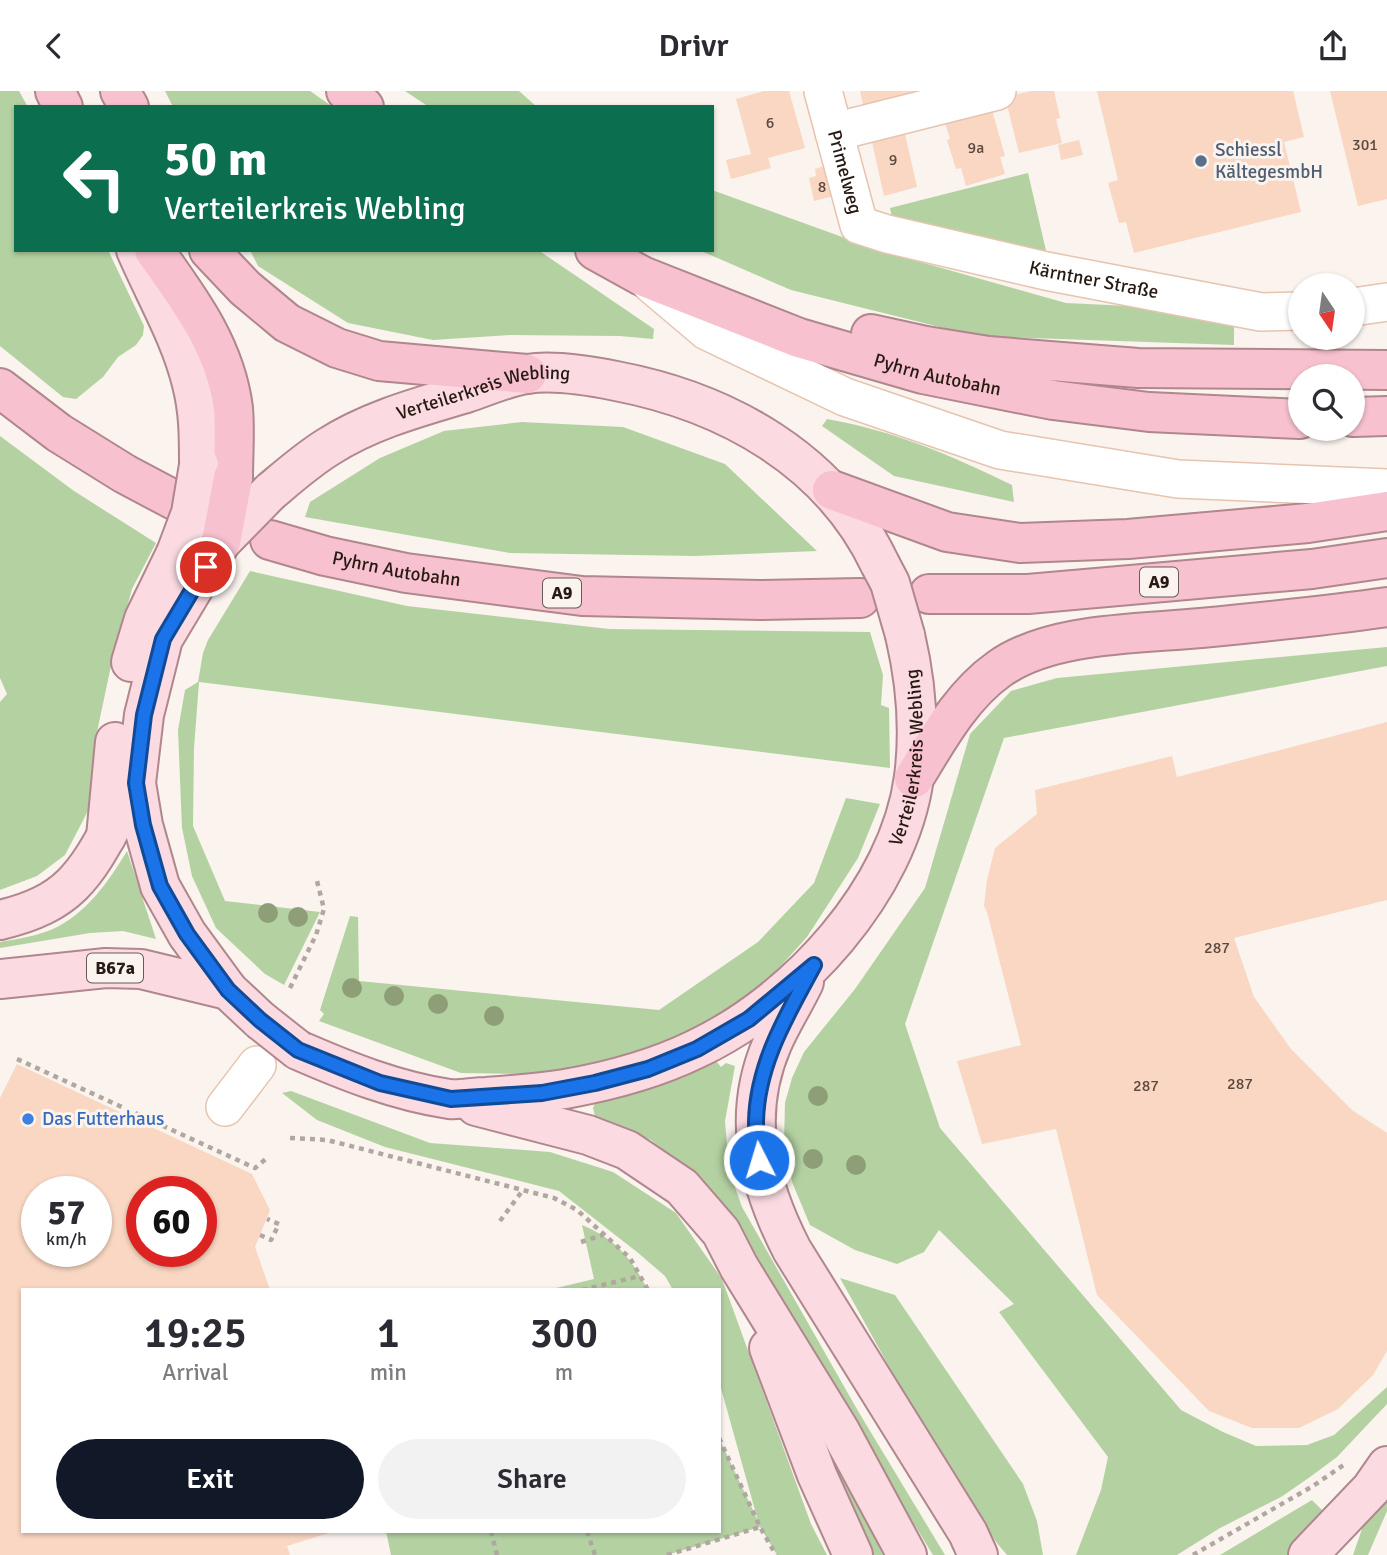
<!DOCTYPE html>
<meta charset="utf-8">
<style>
body{margin:0;font-family:Signika,sans-serif;background:#f2f2f3;color:#2b2b33;height:100vh;display:flex;flex-direction:column;font-size:26px;white-space:nowrap}
*{box-sizing:border-box;margin:0}
p{font-size:23px;color:#7c7c81}
.icon{flex:none;width:38px;height:38px;fill:none;stroke:currentColor;stroke-width:2;stroke-linecap:round;stroke-linejoin:round}
.map{position:relative;flex:1;overflow:hidden}
.drawer{position:absolute;left:21px;top:1197px;width:700px;height:245px;display:flex;flex-direction:column;background:#fff;border-radius:0px;box-shadow:0 2px 5px #0004}
.drawer>*{flex:none}
.hud{position:absolute;left:14px;top:14px;width:700px;height:147px;border-radius:0px;box-shadow:0 2px 5px #0004;background:#0b6e4f;color:#fff;overflow:hidden}
.needle{width:46px;rotate:167deg}
.controls{position:absolute;left:1288px;top:182px;display:grid;gap:14px}
.controls a{display:grid;place-items:center;width:77px;height:77px;border-radius:50%;background:#fff;box-shadow:0 2px 5px #0004;font-size:35px}
.speed{position:absolute;left:21px;top:1085px;display:flex;gap:14px;font-size:35px;font-weight:700;text-align:center}
.speed>*{display:grid;place-content:center;width:91px;height:91px;border-radius:50%;background:#fff;box-shadow:0 2px 5px #0004;line-height:1}
.speed small{font-size:18px;font-weight:400}
.speed .limit{border:10px solid #d22;background:#fff;color:#111}
.pin{position:absolute;display:grid;place-items:center;width:60px;height:60px;color:#fff;margin:-30px;border:4px solid #fff;border-radius:50%;box-shadow:0 2px 7px #0007}
.me{position:absolute;width:77px;margin:-38px;rotate:355deg;stroke-linejoin:round;filter:drop-shadow(0 0 5px #0008)}
.turn{display:flex;align-items:center;gap:24px;height:147px;padding:0 35px;font-size:32px}
.turn .icon{width:91px;height:91px;stroke-width:2.5}
.turn b{display:block;font-size:49px;line-height:60px}
.eta{display:flex;justify-content:space-evenly;align-items:center;height:119px;text-align:center}
.eta b{font-size:42px;font-weight:600;line-height:49px}
.action{display:flex;gap:14px;margin-top:auto;padding:14px 35px}
.action a{flex:1;height:80px;border-radius:42px;background:#111827;color:#fff;font-size:28px;font-weight:600;line-height:80px;text-align:center}
.action a+a{background:#f2f2f3;color:#2b2b33}
header{display:flex;justify-content:space-between;align-items:center;height:91px;padding:0 35px;background:#fff;font-size:32px;font-weight:600}
.map>svg:first-child{display:block}
</style>
<header><svg class="icon" aria-label="back" viewBox="0 0 24 24"><path d="M15 5l-7 7 7 7"/></svg>Drivr<svg class="icon" aria-label="share" viewBox="0 0 24 24"><path d="M12 15V3M7 8l5-5 5 5M5 13v7h14v-7"/></svg></header>
<div class="map">
<svg width="1387" height="1464" viewBox="0 0 1387 1464">
<rect width="100%" height="100%" fill="#faf3ee"/>
<path fill="#b4d1a2" d="M0,0H19L28,16H16V159H108L144,235L143,244L136,254L118,266L103,286L76,308L63,306L0,255Z
M165,0H310L333,16H173Z
M405,0H519L537,16H429Z
M1028,82L1047,164L893,131L890,117Z
M712,99L881,160L1066,212L1234,220V254L976,245L791,199L699,159H712Z
M250,159H538L654,238L653,248L620,245L511,244L433,249L348,232L258,175Z
M827,328C895,340 950,364 1012,394L1014,411L894,385L822,335Z
M522,331L623,336L725,373L817,460L694,465L510,462L305,426L310,411L380,367L444,340Z
M0,345L74,400L156,452L132,498L112,570L97,641L90,716L65,764L37,785L0,799V611L7,603L0,587Z
M250,480L407,515L609,538L870,541L883,584L881,614L889,617L890,677L199,591L194,657L193,735L225,810L320,821L284,894L265,883L216,837L192,785L182,737L178,639L185,599L198,591L203,562L208,549Z
M1387,556V575L1004,647L905,933L940,1037L1181,1319L1223,1341L1256,1355L1307,1354L1334,1344L1387,1296V1313L1337,1366L1310,1386L1281,1406L1220,1437L1177,1464H1076L1101,1399L1108,1366L999,1221L1014,1213L939,1139L924,1161L897,1173L855,1159L810,1134L792,1091L784,1053L785,1012L792,987L804,961L855,898L925,797L970,643L1011,600L1057,587Z
M846,707L880,713L858,767L807,846L769,888L710,932L650,960L588,979L535,983L461,982L319,930L324,923L320,919L350,825L358,826L359,890L659,919L758,851L814,792Z
M127,760L156,848L123,840L90,842L0,857V851C17,848 37,845 53,838C86,823 109,790 127,760Z
M715,969L721,976L726,972L735,975L725,1030L729,1079L742,1116L858,1320L945,1464H933L721,1116L695,1085L651,1049L595,1025L593,1017L595,1012L683,986Z
M291,1000L430,1052L550,1061L613,1081L676,1122L722,1188L811,1433L827,1464H777L760,1436L667,1464H391L386,1440H719V1347L758,1430L719,1290V1199H673L665,1185L637,1161L559,1100L385,1056L317,1029L282,1002Z
M582,1134C617,1149 630,1166 648,1199H548L594,1188Z
M840,1187L895,1204L1023,1393L1037,1430L1043,1464H1007L996,1451L928,1346Z
M836,1368L883,1464H868L825,1374Z
M1387,1388V1420L1368,1464H1353L1362,1438L1359,1431Z
M1312,1409L1326,1423L1287,1464H1220Z"/>
<path fill="#f9d7c2" fill-rule="evenodd" d="M764,0H789L805,57L768,67L771,77L731,88L726,69L751,63L736,8Z
M860,0H915V1L863,14Z
M1031,0H1054L1060,27L1056,28L1062,52L1019,62L1005,6Z
M1097,0H1293L1304,46L1284,51L1301,121L1134,162L1126,131L1119,132L1108,92L1118,89Z
M1330,0H1387V108L1358,115Z
M992,19L1005,65L1000,66L1005,83L966,95L961,77L956,78L947,49L950,48L945,32Z
M903,34L917,96L884,105L870,42Z
M1079,49L1083,64L1061,69L1058,54Z
M827,74L834,105L814,110L809,87L816,85L815,78Z
M1387,631V809L1234,847L1254,906L1291,958L1352,1019L1387,1042V1260L1373,1284L1338,1318L1299,1337H1252L1209,1320L1097,1204L1056,1038L982,1053L957,970L1021,954L987,821L984,815L987,789L995,757L1037,723L1035,699L1172,665L1177,686Z
M17,973L252,1083L270,1119L255,1156L270,1199H23V1440L332,1441L287,1455L290,1464H0V1007ZM37,1101H96V1160H37ZM142,1101H201V1160H142Z"/>
<g fill="none" stroke-linecap="round" stroke-linejoin="round">
<g stroke="#e6c4af" stroke-width="40">
<g id="minor">
<path id="s1" d="M823,0L859,134L887,143L1046,180L1261,221L1300,220"/>
<path d="M834,41L997,0"/>
<path d="M649,191L707,240L845,306L1000,359L1178,388L1387,397"/>
<path d="M1353,216L1387,211"/>
<path d="M225,1016L257,974"/>
</g>
</g>
<g stroke="#af878d" stroke-width="42">
<g id="major">
<path d="M136,159C155,203 181,247 192,293C199,320 199,346 199,374"/>
<path id="s2" d="M270,401C289,385 307,369 328,356C370,329 419,316 466,302C485,296 506,286 527,283C552,279 591,285 616,290C726,311 830,368 880,473"/>
<path d="M221,451L163,548L144,624L136,692L143,734L160,795L187,843L228,899L260,929"/>
<path d="M131,571L144,528L176,462"/>
<path d="M106,746L115,651"/>
<path d="M0,829C71,812 85,784 118,724"/>
<path d="M0,888L106,877L141,878L228,899"/>
<path d="M804,891C794,912 781,932 772,953C741,1025 758,1093 792,1159L968,1442L978,1464"/>
<path id="s3" d="M298,959C346,980 396,1000 449,1008C460,1009 474,1006 486,1006C512,1004 539,1002 565,998C610,990 655,978 696,958C796,911 899,799 914,686C920,639 916,591 905,544"/>
<path d="M476,1015L588,1044L627,1059L682,1096L721,1141L739,1176L840,1340L907,1464"/>
<path d="M769,1257L817,1384L853,1464"/>
<path d="M1308,1464L1371,1398L1387,1375"/>
</g>
</g>
<g stroke="#af878d" stroke-width="42">
<g id="highway">
<path d="M55,0L63,16"/>
<path d="M120,0L129,16"/>
<path d="M346,0L364,16"/>
<path d="M154,159C189,208 225,255 233,317C235,340 233,364 233,387"/>
<path d="M209,159L245,197L287,232L337,257L379,270L527,283"/>
<path id="s4" d="M595,159L642,185L799,247L923,283L1053,309L1149,321L1300,328"/>
<path d="M871,243L926,255L988,265L1138,277L1387,279"/>
<path d="M0,297L59,342L125,383L176,410"/>
<path d="M1353,326L1387,325"/>
<path d="M832,399L947,441L1020,452L1128,448L1308,432L1387,420"/>
<path id="s5" d="M270,449L325,465L406,482L582,505L760,509L860,507"/>
<path d="M929,503H1028L1312,478L1387,467"/>
<path d="M914,687C938,648 961,605 999,578C1051,541 1138,543 1201,537C1263,531 1325,525 1387,516"/>
</g>
</g>
<path stroke="#b0a7a1" stroke-width="4.5" stroke-dasharray="5 5" stroke-linecap="butt" d="M290,897L316,844L324,818L317,790
M17,968L255,1077L267,1067
M290,1047L327,1049L554,1107L577,1119L630,1167L648,1199
M500,1130L523,1099
M260,1144L271,1149L279,1133L267,1128
M581,1151L603,1144
M582,1199L640,1185
M719,1347L760,1436L776,1464
M491,1440L497,1464
M587,1440L595,1464
M667,1464L760,1436
M1193,1464L1313,1395L1345,1373"/>
<use href="#minor" stroke="#fff" stroke-width="37"/>
<use href="#major" stroke="#fbdae2" stroke-width="38"/>
<use href="#highway" stroke="#f8c1cf" stroke-width="38"/>
<g stroke="#af878d" stroke-width="42" stroke-linecap="butt">
<path id="major-bridge" d="M221,451L270,401
M176,462L191,422L199,374
M880,473L890,492L905,544
M260,929L298,959"/>
</g>
<g stroke="#af878d" stroke-width="42" stroke-linecap="butt">
<path id="highway-bridge" d="M221,451L233,387"/>
</g>
<use href="#major-bridge" stroke="#fbdae2" stroke-width="38"/>
<use href="#highway-bridge" stroke="#f8c1cf" stroke-width="38"/>
</g>
<g fill="#8e9f78">
<circle cx="268" cy="822" r="10"/>
<circle cx="298" cy="826" r="10"/>
<circle cx="352" cy="897" r="10"/>
<circle cx="394" cy="905" r="10"/>
<circle cx="438" cy="913" r="10"/>
<circle cx="494" cy="925" r="10"/>
<circle cx="818" cy="1005" r="10"/>
<circle cx="813" cy="1068" r="10"/>
<circle cx="856" cy="1074" r="10"/>
</g>
<g fill="none" stroke-linecap="round" stroke-linejoin="round">
<g stroke="#114b97" stroke-width="18">
<path id="route" d="M206,476L163,548L144,624L136,692L143,734L160,795L187,843L228,899L260,929L298,959L380,992L451,1008L542,1002L595,992L648,978L697,958L749,928L814,874C787,924 757,973 756,1031C756,1044 758,1057 759,1069"/>
</g>
<use href="#route" stroke="#1a73e8" stroke-width="12"/>
</g>
<circle fill="#5c6f8a" stroke="#faf3ee" stroke-width="2.5" cx="1201" cy="70" r="7"/>
<circle fill="#3f7fe0" stroke="#faf3ee" stroke-width="2.5" cx="28" cy="1028" r="7"/>
<g text-anchor="middle" dominant-baseline="central" stroke-width="6" stroke-linejoin="round" paint-order="stroke">
<g font-size="16" fill="#5c493f">
<text x="770" y="32">6</text>
<text x="1365" y="54">301</text>
<text x="976" y="57">9a</text>
<text x="893" y="69">9</text>
<text x="822" y="96">8</text>
<text x="1217" y="857">287</text>
<text x="1240" y="993">287</text>
<text x="1146" y="995">287</text>
</g>
<g fill="#faf3ee" stroke="#665b55" stroke-width="2">
<rect x="1140" y="476.5" width="38" height="29" rx="5"/>
<rect x="543" y="487.5" width="38" height="29" rx="5"/>
<rect x="87" y="862.5" width="56" height="29" rx="5"/>
</g>
<g font-size="18" font-weight="bold" fill="#271a13">
<text x="1159" y="491">A9</text>
<text x="562" y="502">A9</text>
<text x="115" y="877">B67a</text>
</g>
<g font-size="19" fill="#4e5e75" stroke="#faf3ee" text-anchor="start">
<text x="1215" y="59">Schiessl<tspan x="1215" dy="22">KältegesmbH</tspan></text>
</g>
<g font-size="19" fill="#271a13" stroke="#faf3ee">
<text stroke="none"><textPath href="#s1" startOffset="84">Primelweg</textPath></text>
<text stroke="none"><textPath href="#s1" startOffset="380">Kärntner Straße</textPath></text>
<text stroke="none"><textPath href="#s4" startOffset="366">Pyhrn Autobahn</textPath></text>
<text stroke="none"><textPath href="#s2" startOffset="240">Verteilerkreis Webling</textPath></text>
<text stroke="none"><textPath href="#s5" startOffset="130">Pyhrn Autobahn</textPath></text>
<text stroke="none"><textPath href="#s3" startOffset="793">Verteilerkreis Webling</textPath></text>
</g>
<g font-size="19" fill="#366cbe" stroke="#faf3ee" text-anchor="start">
<text x="42" y="1028">Das Futterhaus</text>
</g>
</g>
</svg>
<div class="controls">
<a><svg class="needle" viewBox="-14 -14 28 28"><path d="M0-13l5 13h-10z" fill="#e53935"/><path d="M0 13l5-13h-10z" fill="#7c7c81"/></svg></a>
<a><svg class="icon" aria-label="search" viewBox="0 0 24 24"><circle cx="10" cy="10" r="6"/><path d="M15 15l6 6"/></svg></a>
</div>
<div class="speed"><div>57<small>km/h</small></div><div class="limit">60</div></div>
<div class="pin" style="left:206px;top:476px;background:#d93025"><svg class="icon" aria-label="arrive" viewBox="0 0 24 24"><path d="M6 21V4h12l-3 4 3 4H6"/></svg></div>
<svg class="me" style="left:759px;top:1069px" viewBox="-20 -20 40 40"><circle r="17" fill="#1a73e8" stroke="#fff" stroke-width="3"/><path d="M0-11L8 9 0 5-8 9z" fill="#fff"/></svg>
<div class="hud">
<div class="turn"><svg class="icon" aria-label="left" viewBox="0 0 24 24"><path d="M17 20v-9H6M10 6l-5 5 5 5"/></svg><div><b>50 m</b>Verteilerkreis Webling</div></div>
</div>
<section class="drawer">
<div class="eta">
<div><b>19:25</b><p>Arrival</p></div>
<div><b>1</b><p>min</p></div>
<div><b>300</b><p>m</p></div>
</div>
<div class="action"><a>Exit</a><a>Share</a></div>
</section>
</div>
